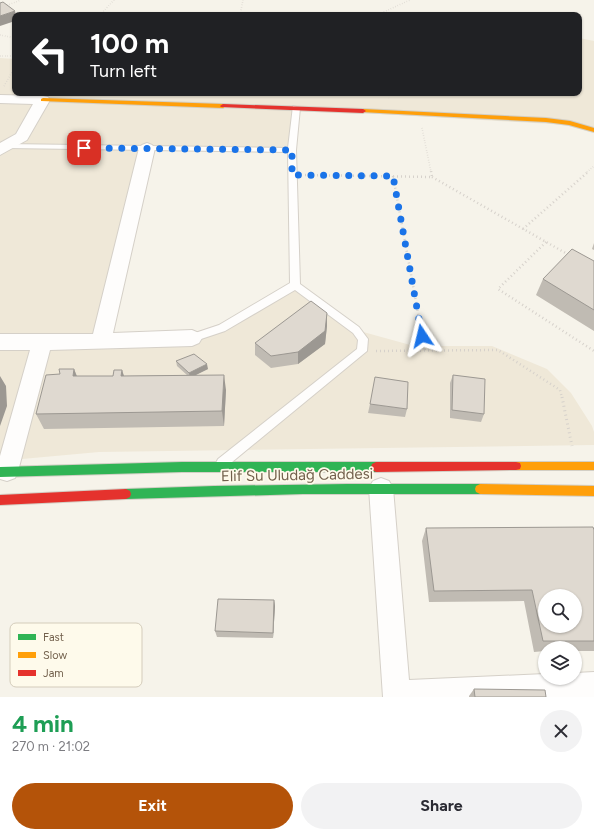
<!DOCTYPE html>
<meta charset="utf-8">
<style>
body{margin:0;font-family:Figtree,sans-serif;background:#f2f2f3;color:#2b2b33;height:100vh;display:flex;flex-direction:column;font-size:15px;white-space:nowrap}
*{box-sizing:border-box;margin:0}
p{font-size:13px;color:#7c7c81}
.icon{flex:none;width:22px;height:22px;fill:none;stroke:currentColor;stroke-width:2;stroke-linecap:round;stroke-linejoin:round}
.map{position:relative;height:697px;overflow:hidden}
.sheet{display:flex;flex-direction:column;background:#fff;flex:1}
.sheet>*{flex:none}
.top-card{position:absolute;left:12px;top:12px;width:570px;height:84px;border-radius:8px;box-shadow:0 1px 3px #0004;background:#202124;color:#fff;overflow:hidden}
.tools{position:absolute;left:538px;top:589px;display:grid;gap:8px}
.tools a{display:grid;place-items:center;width:44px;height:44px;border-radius:50%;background:#fff;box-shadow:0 1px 3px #0004;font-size:20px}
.pin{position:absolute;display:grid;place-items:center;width:34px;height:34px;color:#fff;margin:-17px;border-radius:8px;box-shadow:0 2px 6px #0006}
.me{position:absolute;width:44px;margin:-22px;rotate:350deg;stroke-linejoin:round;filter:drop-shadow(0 0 3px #0008)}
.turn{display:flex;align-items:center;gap:14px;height:84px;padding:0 12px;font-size:18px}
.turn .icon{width:52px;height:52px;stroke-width:2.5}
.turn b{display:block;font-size:28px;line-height:34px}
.round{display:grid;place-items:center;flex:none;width:42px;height:42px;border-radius:21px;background:#f2f2f3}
.overview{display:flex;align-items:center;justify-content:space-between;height:68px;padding:0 12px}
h1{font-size:24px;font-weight:700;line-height:30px;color:#1e9e55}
.cta{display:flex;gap:8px;margin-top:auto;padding:8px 12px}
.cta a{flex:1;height:46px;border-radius:24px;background:#b45309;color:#fff;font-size:16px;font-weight:700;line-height:46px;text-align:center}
.cta a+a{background:#f2f2f3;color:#2b2b33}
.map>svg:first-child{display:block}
</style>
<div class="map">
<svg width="594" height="697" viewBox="0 0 594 697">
<rect width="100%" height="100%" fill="#f6f3ea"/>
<path fill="#efe8d8" d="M579,38L594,41V131L584,126L296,109L292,150L147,148L101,339L192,338L295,285L356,330L414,346H492L547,369L571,393L592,426L594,432V445L99,452L0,461V58L15,59V93H579Z"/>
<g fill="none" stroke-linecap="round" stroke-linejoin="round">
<g stroke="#d5d0c8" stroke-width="2">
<path id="lane" d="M293,106L300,108L296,150L300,284L359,327L368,339L367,351L226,467L222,468L218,467L216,463L218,459L357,349L358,340L353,333L295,290L225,331L192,342L187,338L189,335L219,325L290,283L288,152L6,148L2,146L6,144L288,148Z"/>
</g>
<g stroke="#d5d0c8" stroke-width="2">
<path id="street" d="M0,95L43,96L48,97L50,100L27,140L0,155V143L16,134L33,104L0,103Z
M147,143L152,145L155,148L113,333L192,330L199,333L202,338L199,343L192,346L50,350L18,471L15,478L7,481L0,479V456L30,350H0V334H93L139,148L142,145Z
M381,478L389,481L393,488L409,680L545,674V678H575V673L594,672V697H383L369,488L373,481Z"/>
</g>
<g stroke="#d3cfc5" stroke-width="2">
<path id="fast" d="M182,462H376L380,464L381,467L380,470L376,472H182L0,477V467Z
M347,484H480L484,486L485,489L484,492L480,494H303L126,499L122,497L121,494L122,491L126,489L214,486Z"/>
</g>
<g stroke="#d3cfc5" stroke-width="2">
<path id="slow" d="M43,98L223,104L226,106L223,108L41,101V99Z
M363,109L546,118L570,121L594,128V132L569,125L546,122L361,112V110Z
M516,462H594V470H516L512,469L511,466L512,463Z
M480,484L594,486V496L480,494L476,492L475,489L476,486Z"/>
</g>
<g stroke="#d3cfc5" stroke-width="2">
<path id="jam" d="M223,104L363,109L366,111L363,113L221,107L220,106Z
M376,462H516L520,463L521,466L520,469L516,470L376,472L372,470L371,467L372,464Z
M126,489L130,491L131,494L130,497L126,499L0,505V495Z"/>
</g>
<path stroke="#d6d1cb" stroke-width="1.5" stroke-dasharray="0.5 2" stroke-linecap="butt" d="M0,8L21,0
M100,15L114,0
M240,15L243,0
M377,15L410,0
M0,35L15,38
M0,56H15
M4,86L15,67
M388,93L389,98
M422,128L431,172
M587,172L594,166"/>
<path stroke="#d6d1cb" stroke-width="2.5" stroke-dasharray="1 3" stroke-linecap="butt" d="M305,175L432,177L431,171
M393,176L425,351
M432,177L569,255
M523,229L589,171
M546,242L498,289L594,351
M376,351L498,350L560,390L562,398"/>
<path stroke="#d6d1cb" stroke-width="3" stroke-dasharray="1 3.5" stroke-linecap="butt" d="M562,397L572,446"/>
<use href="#lane" fill="#fefdfc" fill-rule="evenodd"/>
<use href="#street" fill="#fefdfc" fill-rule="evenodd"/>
<use href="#fast" fill="#30b455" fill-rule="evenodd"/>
<use href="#slow" fill="#ff9f0a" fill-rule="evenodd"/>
<use href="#jam" fill="#e5322d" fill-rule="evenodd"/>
</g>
<path fill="#c0bbb3" d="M594,243V250L592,249Z
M594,261V331L536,295L543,279Z
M327,313V326L325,344L298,364L271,368L255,355V343Z
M176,361L208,369L195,375L226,390L224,426L44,429L36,414L60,374L74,369L77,376H113L122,370L124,376L187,375L177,366Z
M453,375L484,414L481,422L450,418V383Z
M370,404L407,409L405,417L368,413Z
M426,528L594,530V651H575V648H545V651L534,652L524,601L429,602L422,541Z
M274,600L275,606L273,638L217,637L215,631Z
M474,689L546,697H469V696Z"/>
<path fill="#9c9892" d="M15,11L16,15H15V21L0,26V16Z
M327,313V326L325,344L298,364V352Z
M207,364L208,369L190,378L189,373Z
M74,369L80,385L73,376Z
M122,370L127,386L121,376Z
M224,375L226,390L224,426L222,411Z
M0,376L6,386L7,406L0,426Z
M274,600L275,606L273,638V633Z"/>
<path fill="#dfd9d0" stroke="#9c9892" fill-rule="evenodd" d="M3,2L15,11L0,16V3Z
M572,249L594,261V310L543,279Z
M311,301L327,313L325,331L298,352L271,356L255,343Z
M194,354L207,364L189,373L176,361Z
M59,369H74L73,376H113L114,370H122L121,376L224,375L222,411L36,414L46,375L60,374Z
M453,375L485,379L484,414L452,410Z
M375,377L408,382L407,409L370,404Z
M593,527L594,530V641H543L532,590L434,591L426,528ZM545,596H575V626H545Z
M218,599L274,600L273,633L215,631Z
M474,689L545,690L546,697H475Z"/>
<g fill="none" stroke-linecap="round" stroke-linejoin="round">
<path stroke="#1a73e8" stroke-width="7" stroke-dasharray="0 12.6" d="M84,148L292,150V175L393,176L422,336"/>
</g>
<g text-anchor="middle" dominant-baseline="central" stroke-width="3.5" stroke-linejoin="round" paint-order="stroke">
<g font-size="15" fill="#72604c" stroke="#fefaeb">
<text transform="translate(297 475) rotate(-1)">Elif Su Uludağ Caddesi</text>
</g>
</g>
<rect x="10" y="623" width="132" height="64" rx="6" fill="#fefaeb" stroke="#d4ccbb" stroke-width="1"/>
<rect x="18" y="634" width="18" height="6" fill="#30b455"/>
<rect x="18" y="652" width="18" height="6" fill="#ff9f0a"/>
<rect x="18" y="670" width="18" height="6" fill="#e5322d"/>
<g font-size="11" fill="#72604c">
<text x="43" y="641">Fast</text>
<text x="43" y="659">Slow</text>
<text x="43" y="677">Jam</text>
</g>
</svg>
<div class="tools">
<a><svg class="icon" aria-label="search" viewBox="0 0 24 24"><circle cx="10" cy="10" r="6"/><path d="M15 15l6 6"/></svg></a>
<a><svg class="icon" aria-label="layers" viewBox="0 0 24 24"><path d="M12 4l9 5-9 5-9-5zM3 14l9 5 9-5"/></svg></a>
</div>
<div class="pin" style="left:84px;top:148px;background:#d93025"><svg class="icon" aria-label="arrive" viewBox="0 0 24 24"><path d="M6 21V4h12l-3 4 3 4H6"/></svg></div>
<svg class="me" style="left:422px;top:336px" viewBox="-20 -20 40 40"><path d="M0-17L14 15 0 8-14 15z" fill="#1a73e8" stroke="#fff" stroke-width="4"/></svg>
<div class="top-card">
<div class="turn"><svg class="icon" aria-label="left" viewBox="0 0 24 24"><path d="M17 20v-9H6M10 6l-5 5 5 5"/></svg><div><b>100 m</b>Turn left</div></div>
</div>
</div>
<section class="sheet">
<div class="overview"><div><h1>4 min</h1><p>270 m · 21:02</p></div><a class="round"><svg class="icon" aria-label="close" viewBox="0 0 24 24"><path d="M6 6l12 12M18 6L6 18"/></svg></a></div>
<div class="cta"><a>Exit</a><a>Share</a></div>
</section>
